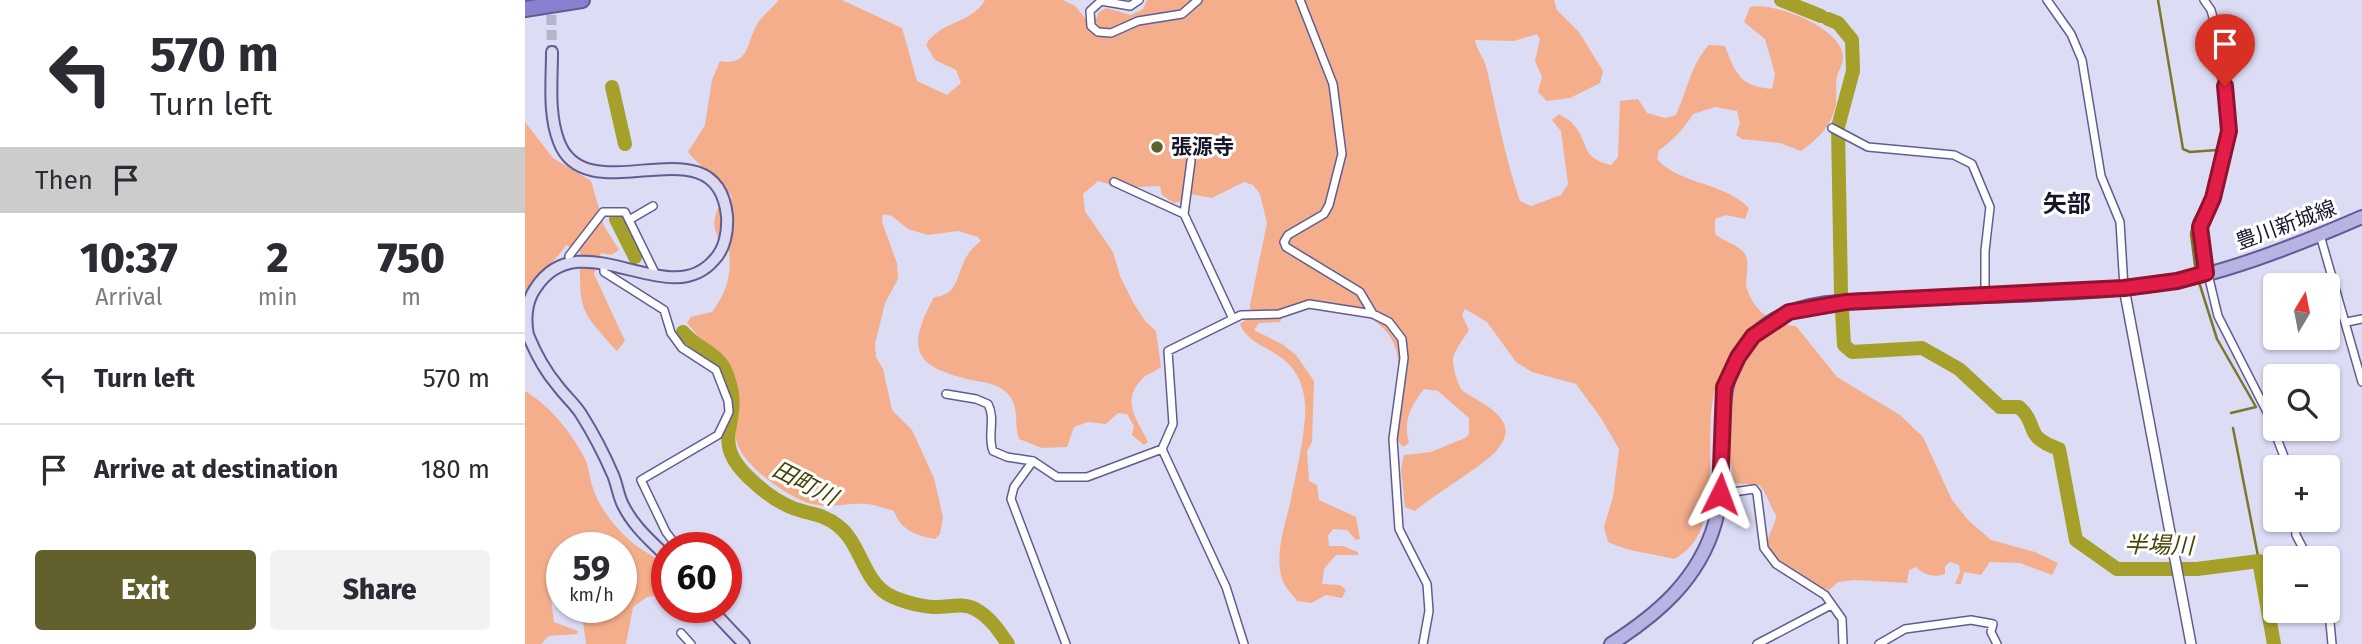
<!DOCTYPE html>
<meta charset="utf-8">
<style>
body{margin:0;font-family:"Fira Sans","Noto Sans JP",sans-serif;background:#f2f2f3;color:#2b2b33;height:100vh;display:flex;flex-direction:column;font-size:26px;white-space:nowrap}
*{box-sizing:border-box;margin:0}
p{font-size:23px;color:#7c7c81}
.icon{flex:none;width:38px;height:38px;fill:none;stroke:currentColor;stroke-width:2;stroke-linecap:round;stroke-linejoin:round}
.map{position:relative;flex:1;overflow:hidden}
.panel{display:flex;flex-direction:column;background:#fff;width:525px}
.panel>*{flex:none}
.guide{background:#fff;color:#2b2b33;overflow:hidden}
.needle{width:46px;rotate:10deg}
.tools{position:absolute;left:1738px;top:273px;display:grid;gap:14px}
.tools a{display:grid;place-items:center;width:77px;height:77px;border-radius:7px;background:#fff;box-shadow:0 2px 5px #0004;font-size:35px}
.speed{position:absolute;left:21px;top:532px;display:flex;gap:14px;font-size:35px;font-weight:700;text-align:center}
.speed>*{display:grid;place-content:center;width:91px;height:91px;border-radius:50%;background:#fff;box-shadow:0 2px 5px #0004;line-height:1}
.speed small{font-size:18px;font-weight:400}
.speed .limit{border:10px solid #d22;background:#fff;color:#111}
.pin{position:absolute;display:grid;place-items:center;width:60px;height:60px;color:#fff;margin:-72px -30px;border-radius:50% 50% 50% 0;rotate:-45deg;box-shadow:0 0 7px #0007}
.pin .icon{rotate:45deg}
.me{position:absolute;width:77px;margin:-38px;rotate:3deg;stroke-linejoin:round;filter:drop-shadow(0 0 5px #0008)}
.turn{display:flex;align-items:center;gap:24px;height:147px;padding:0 35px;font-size:32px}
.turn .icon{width:91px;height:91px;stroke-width:2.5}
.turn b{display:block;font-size:49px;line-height:60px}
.then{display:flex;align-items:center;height:66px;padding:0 35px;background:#0003;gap:14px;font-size:26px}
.eta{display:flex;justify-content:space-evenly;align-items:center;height:119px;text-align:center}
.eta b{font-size:42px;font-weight:800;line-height:49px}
.button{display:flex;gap:14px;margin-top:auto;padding:14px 35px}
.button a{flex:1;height:80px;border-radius:7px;background:#62602c;color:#fff;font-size:28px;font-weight:800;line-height:80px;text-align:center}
.button a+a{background:#f2f2f3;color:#2b2b33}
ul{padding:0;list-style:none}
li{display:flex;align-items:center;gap:21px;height:91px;padding:0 35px;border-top:2px solid #e1e1e2}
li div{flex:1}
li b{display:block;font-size:26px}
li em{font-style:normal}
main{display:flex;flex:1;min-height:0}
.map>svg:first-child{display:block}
</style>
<main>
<section class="panel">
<div class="guide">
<div class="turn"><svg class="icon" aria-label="left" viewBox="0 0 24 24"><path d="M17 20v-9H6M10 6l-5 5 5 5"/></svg><div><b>570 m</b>Turn left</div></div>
<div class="then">Then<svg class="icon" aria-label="arrive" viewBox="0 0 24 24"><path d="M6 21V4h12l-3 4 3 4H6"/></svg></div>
</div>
<div class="eta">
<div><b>10:37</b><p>Arrival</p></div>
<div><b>2</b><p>min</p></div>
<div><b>750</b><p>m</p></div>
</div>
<ul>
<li><svg class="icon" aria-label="left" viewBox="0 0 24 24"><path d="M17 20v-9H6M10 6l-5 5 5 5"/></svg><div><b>Turn left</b></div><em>570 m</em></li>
<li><svg class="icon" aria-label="arrive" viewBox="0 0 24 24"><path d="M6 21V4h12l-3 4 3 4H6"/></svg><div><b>Arrive at destination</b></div><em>180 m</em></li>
</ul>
<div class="button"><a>Exit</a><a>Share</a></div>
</section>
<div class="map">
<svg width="1837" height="644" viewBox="0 0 1837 644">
<rect width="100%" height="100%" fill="#dcdcf5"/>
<path fill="#f4ae8c" d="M254,0H317L377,28L392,81L422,95L436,83L431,70L410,60L401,45C414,21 447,24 460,0H538L550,6L561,19L572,18L573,13L581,8L606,15L618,9L622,0H1029L1032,10L1054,32L1078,71L1075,83L1045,98L1022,101L1013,92L1017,77L1010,61L1015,39L1012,34L989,41L950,40C952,51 960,59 962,70C972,114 980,158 995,201L1006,206L1036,195L1043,184L1036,131L1027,120L1034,114C1038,117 1045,120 1048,124C1065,143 1055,158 1086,165L1093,157L1095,101L1113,99L1122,113L1140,118L1151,115C1161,93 1167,62 1184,45L1200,46C1211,75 1215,86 1247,89L1250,74L1240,39L1219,22L1225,7C1249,2 1309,25 1317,51C1320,61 1315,67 1312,77C1310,85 1312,95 1311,104C1307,125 1293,139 1276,151L1255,143L1217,139L1211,135L1215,123L1212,111L1190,107L1168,114C1160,127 1147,142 1134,150L1132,159C1153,184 1199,182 1224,208L1220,219L1201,215L1190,219V234C1199,242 1216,245 1221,256C1225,266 1219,279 1222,289C1230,313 1248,324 1271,326L1312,377L1375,415L1398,437L1427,500L1443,520L1466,540L1510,552L1533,563L1527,575L1495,563L1465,562L1456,575L1439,572L1436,584H1430L1435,572L1434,565L1425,562L1420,566V574C1409,578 1399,575 1391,567L1384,570L1382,583L1330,580L1313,582L1304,590C1286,585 1241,564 1243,541C1244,531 1251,525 1251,515C1244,505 1243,494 1234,485L1209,483L1204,449L1208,382L1194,378C1171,428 1208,529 1149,559C1126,553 1103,552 1083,542L1079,527L1088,497L1094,449L1076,418L1051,384L1007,372L991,362L962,322L940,309L937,315L944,330C939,338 931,348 928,358C927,365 933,387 938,391C956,404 999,419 972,450C957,467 911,493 890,511L880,507L876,469L879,455L906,452L940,438L944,434V418L913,391L899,389C885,407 878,421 884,443L878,447C846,416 913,340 828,311C803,302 786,300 761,309L755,322L734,323L729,330L757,344L771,355L789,381L787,442L782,451L784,481L792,485L794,500L831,517L835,539L831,540L822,530L808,529L803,536L804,546H818L833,552V555H811L799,569L797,584L815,585L821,590L817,598L801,595L786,603L772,601C767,594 759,586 757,579C749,552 761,524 766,499C771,475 782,426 780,403C775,346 726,354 715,324L726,316L725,305L742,223L735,194L728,185L719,182L687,198L660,193L656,201L649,203L637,195L635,186C606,187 603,190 573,181L558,194L560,211L588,252L595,276L609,304L621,322L631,331L636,367C630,372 621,374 617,379C595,402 613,420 623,442L619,445L607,435L609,426L602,414L593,413L581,424L563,422L549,427L542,447L517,448L494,439C489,425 494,411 486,398C477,384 461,383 447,380C388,367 381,349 409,297C441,295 427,261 456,241L453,237L433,231L403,235L383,229L367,216L358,214L357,222L372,263L373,279L360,303L350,344L351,357L358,369L367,410L387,430L409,478L418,517L415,534L410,539C391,535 376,531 369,511C360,509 352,505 343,504C321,502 301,510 280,502C259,494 213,462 211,438C209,418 218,399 210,380C200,356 178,343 162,323L166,317L187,312C201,293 207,275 204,251C191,238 185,226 193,208L204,204L207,197C192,174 178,171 163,152L180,125L187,80L195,61C226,67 221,40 234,21C240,14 248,7 254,0Z
M0,122L28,158L66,181L79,226L94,250L86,255L76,253L69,274L100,341L92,351C52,308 55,309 55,251L41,245C29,264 12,275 0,294Z
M0,391C25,406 47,433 60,459C64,467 64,477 67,485C73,508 96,536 116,549C136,561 149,569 137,594L122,597L108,607L101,644H61L56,607H96V548H37V597L26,599L29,622L53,631L52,634L24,636L16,644H0Z"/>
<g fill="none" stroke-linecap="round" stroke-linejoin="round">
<path stroke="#7b772a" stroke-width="2.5" d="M1633,0L1658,149L1665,152L1692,150L1684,193L1669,220L1666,234L1671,273
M1673,279L1692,339L1731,407L1706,413
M1708,428L1734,561"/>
<path stroke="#a5a029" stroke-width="14" d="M1256,0L1296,16
M1303,19L1313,23L1327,40L1328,71L1313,127L1316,293
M87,87L100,144
M91,219L110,257
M1317,310L1319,345L1327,352L1397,348L1434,369L1475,407H1494C1515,426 1497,436 1534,449L1551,540L1592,569H1672L1734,561L1749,644
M158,332C172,348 192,353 200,370C225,426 175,437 232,485C242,494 255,503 268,508C283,514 299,514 312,525C334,541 337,574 358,591C369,600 394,606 408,607C423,608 436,602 450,609C465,617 474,631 483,644"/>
<path stroke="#b5b4cd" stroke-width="10" stroke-dasharray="10 5" stroke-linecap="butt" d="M26,0L27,52"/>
<g stroke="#615d92" stroke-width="10">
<path id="minor" d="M614,0L605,6L576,1L565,11L566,26L573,32L586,33L613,21L657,14L673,0
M775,0L808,84L817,154L804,205L799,214L763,235L759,242L761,247L835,292L848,314
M1522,0L1546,34L1557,60L1576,176L1595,222L1599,288
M1679,0L1686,10L1696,47V76L1703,94L1706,120L1691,188L1675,227V241L1693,316L1742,412L1763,467
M1307,128L1343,147L1429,155L1447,164L1465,207L1460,251V295
M589,182L659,214L708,319
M659,214L666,161
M104,220L131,275
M1795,235L1837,382
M45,263L44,256L78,212H100L104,220L128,206
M79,263V272L139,310L146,333L157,348L191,370L203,401L204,412L193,435L116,480L141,532L153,548
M1822,322L1837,319
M421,394L451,399L463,404C471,419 462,436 468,451L482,457L508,461
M637,449L701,587L719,644
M1195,494L1229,489L1232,493L1239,548L1251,564L1300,595L1317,619L1318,644
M1770,520L1771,535L1783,558
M1802,590L1807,644
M156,633L166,644
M541,644L486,499L489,487L508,461L532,477H562L637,449L648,424L643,351L716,315L754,314L784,304L848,314L864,322L877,339L879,358L868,439L874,529L902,584L904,611L898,644
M1232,644L1306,605
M1354,644L1380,629L1446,620L1468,624L1466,632L1472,644"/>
</g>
<g stroke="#615d92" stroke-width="12">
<path id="tertiary" d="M1599,288L1666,644"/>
</g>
<g stroke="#615d92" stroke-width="14">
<path id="secondary" d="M27,52C27,81 23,114 34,142C62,216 192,118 202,216C203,231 200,249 189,260C143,314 55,218 10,289C1,302 0,320 3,335C10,352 20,371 32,385C39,395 49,403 56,414C68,433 79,454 88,475C92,484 93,495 98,505C109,527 125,540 142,557
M184,607L219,644"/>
</g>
<g stroke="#615c96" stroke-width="16">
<path id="primary" d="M1086,644C1133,614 1174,579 1190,523C1209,454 1174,371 1244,323C1284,296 1343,301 1389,299C1476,294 1566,296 1652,281C1711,270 1782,241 1837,217"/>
</g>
<g stroke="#615c96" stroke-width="18">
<path id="motorway" d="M0,9L57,0"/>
</g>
<use href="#minor" stroke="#fff" stroke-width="7"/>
<use href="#tertiary" stroke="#fff" stroke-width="9"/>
<use href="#secondary" stroke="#dbd9f1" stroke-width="10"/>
<use href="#primary" stroke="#b8b3e2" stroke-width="12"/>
<use href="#motorway" stroke="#8881cf" stroke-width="14"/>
</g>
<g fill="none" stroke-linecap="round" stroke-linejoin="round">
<g stroke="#92132f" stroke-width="18">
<path id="route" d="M1195,494L1199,387L1213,357L1228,336L1264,312L1321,302L1599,288L1652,281L1681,273L1675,227L1688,198L1704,131L1700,86"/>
</g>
<use href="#route" stroke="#e11d48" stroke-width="12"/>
</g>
<circle fill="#62602c" stroke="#fff" stroke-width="2.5" cx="632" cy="147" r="7"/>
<g text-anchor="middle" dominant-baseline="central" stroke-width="6" stroke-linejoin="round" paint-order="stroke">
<g font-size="21" font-weight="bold" fill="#18162b" stroke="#fff" text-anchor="start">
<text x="646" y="147">張源寺</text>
</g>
<g font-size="21" fill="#18162b" stroke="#fff">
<text transform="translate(1761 225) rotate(-20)">豊川新城線</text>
</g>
<g font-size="23" font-style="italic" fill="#464302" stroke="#fff">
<text transform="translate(280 483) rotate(27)">田町川</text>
<text transform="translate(1634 545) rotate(1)">半場川</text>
</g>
<g font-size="24" font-weight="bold" fill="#18162b" stroke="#fff">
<text x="1542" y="204">矢部</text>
</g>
</g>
</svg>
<div class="tools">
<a><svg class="needle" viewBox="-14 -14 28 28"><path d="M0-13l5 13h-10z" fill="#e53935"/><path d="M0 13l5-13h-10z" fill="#7c7c81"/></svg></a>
<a><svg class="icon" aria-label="search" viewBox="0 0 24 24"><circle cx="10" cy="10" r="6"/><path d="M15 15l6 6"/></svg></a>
<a>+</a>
<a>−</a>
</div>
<div class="speed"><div>59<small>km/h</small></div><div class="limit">60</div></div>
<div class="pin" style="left:1700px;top:86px;background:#d93025"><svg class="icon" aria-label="arrive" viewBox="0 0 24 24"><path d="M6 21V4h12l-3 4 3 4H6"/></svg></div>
<svg class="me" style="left:1195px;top:494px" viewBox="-20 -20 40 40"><path d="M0-17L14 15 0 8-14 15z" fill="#e11d48" stroke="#fff" stroke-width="4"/></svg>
</div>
</main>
